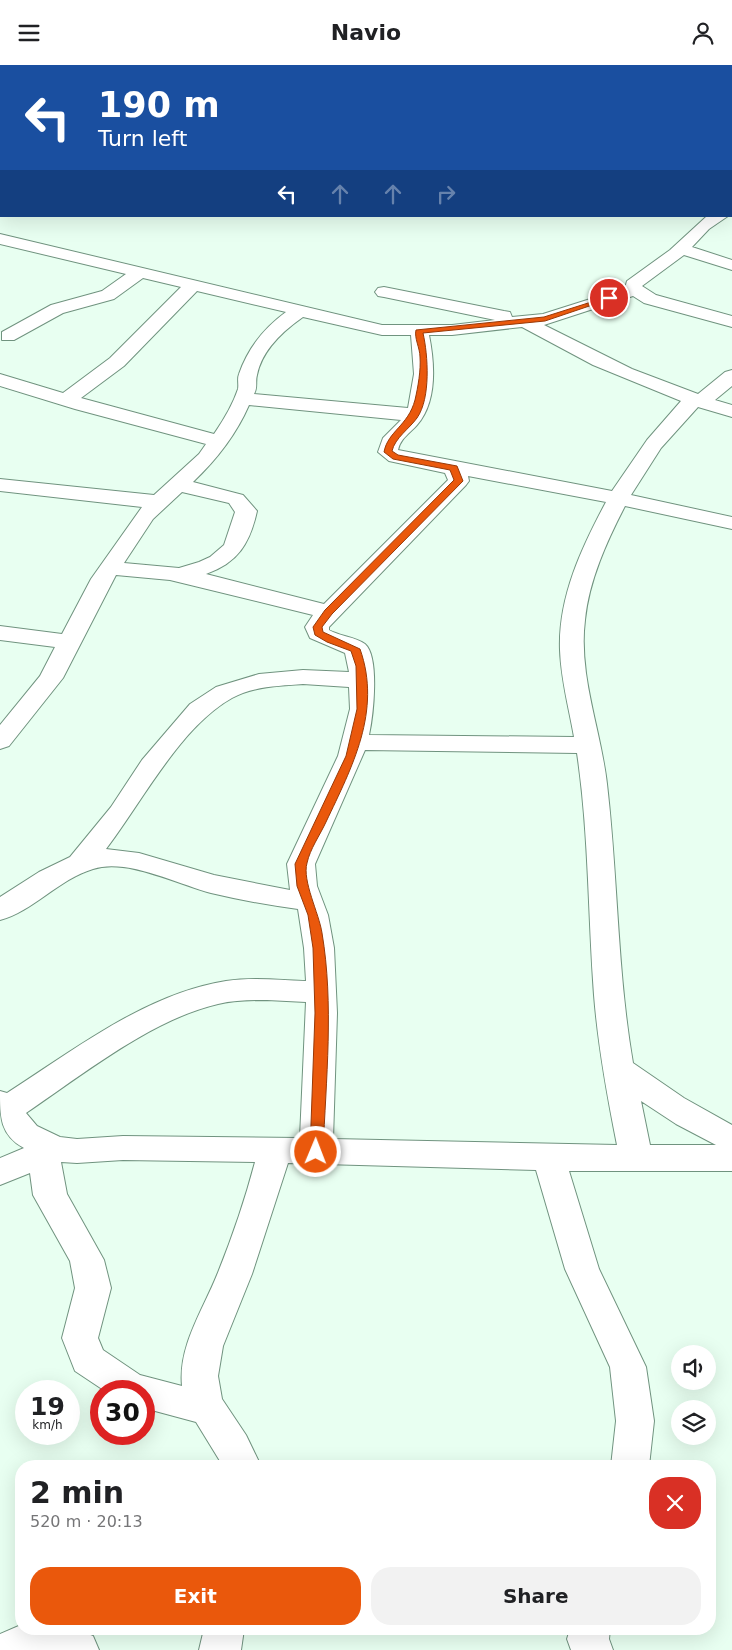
<!DOCTYPE html>
<meta charset="utf-8">
<style>
body{margin:0;font-family:"DejaVu Sans",sans-serif;background:#f2f2f2;color:#202124;height:100vh;display:flex;flex-direction:column;font-size:19px;white-space:nowrap}
*{box-sizing:border-box;margin:0}
p{font-size:16px;color:#757577}
.icon{flex:none;width:28px;height:28px;fill:none;stroke:currentColor;stroke-width:2;stroke-linecap:round;stroke-linejoin:round}
.map{position:relative;flex:1;overflow:hidden}
.side{position:absolute;left:15px;top:1395px;width:701px;height:175px;display:flex;flex-direction:column;background:#fff;border-radius:20px;box-shadow:0 5px 20px #0002}
.side>*{flex:none}
.top-card{position:absolute;left:0px;top:0px;width:732px;height:152px;box-shadow:0 5px 20px #0002;background:#1a4fa0;color:#fff;overflow:hidden}
.buttons{position:absolute;left:671px;top:1280px;display:grid;gap:10px}
.buttons a{display:grid;place-items:center;width:45px;height:45px;border-radius:50%;background:#fff;box-shadow:0 5px 20px #0002;font-size:25px}
.speed{position:absolute;left:15px;top:1315px;display:flex;gap:10px;font-size:25px;font-weight:700;text-align:center}
.speed>*{display:grid;place-content:center;width:65px;height:65px;border-radius:50%;background:#fff;box-shadow:0 5px 20px #0002;line-height:1}
.speed small{font-size:12px;font-weight:400}
.speed .limit{border:8px solid #d22;background:#fff;color:#111}
.pin{position:absolute;display:grid;place-items:center;width:42px;height:42px;color:#fff;margin:-21px;border:2px solid #fff;border-radius:50%;box-shadow:0 1px 5px #0007}
.me{position:absolute;width:55px;margin:-28px;rotate:1deg;stroke-linejoin:round;filter:drop-shadow(0 0 4px #0008)}
.turn{display:flex;align-items:center;gap:18px;height:105px;padding:0 15px;font-size:22px}
.turn .icon{width:65px;height:65px;stroke-width:2.5}
.turn b{display:block;font-size:35px;line-height:42px}
.lanes{display:flex;align-items:center;height:48px;padding:0 15px;background:#0003;justify-content:center;gap:25px;direction:ltr}
.lanes .off{opacity:.35}
.round{display:grid;place-items:center;flex:none;width:52px;height:52px;border-radius:20px;background:#f2f2f2}
.head{display:flex;align-items:center;justify-content:space-between;height:85px;padding:0 15px}
h1{font-size:30px;font-weight:800;line-height:38px}
.primary-button{display:flex;gap:10px;margin-top:auto;padding:10px 15px}
.primary-button a{flex:1;height:58px;border-radius:20px;background:#ea580c;color:#fff;font-size:20px;font-weight:800;line-height:58px;text-align:center}
.primary-button a+a{background:#f2f2f2;color:#202124}
header{display:flex;justify-content:space-between;align-items:center;height:65px;padding:0 15px;background:#fff;font-size:22px;font-weight:800}
.map>svg:first-child{display:block}
</style>
<header><svg class="icon" aria-label="menu" viewBox="0 0 24 24"><path d="M4 6h16M4 12h16M4 18h16"/></svg>Navio<svg class="icon" aria-label="person" viewBox="0 0 24 24"><circle cx="12" cy="8" r="4"/><path d="M4 21q1-7 8-7t8 7"/></svg></header>
<div class="map">
<svg width="732" height="1585" viewBox="0 0 732 1585">
<rect width="100%" height="100%" fill="#e8fff1"/>
<g fill="none" stroke-linecap="round" stroke-linejoin="round">
<g stroke="#70937f" stroke-width="2">
<path id="minor" d="M615,0H636L637,1H616Z
M732,7V17H731V7Z
M731,92H732V102H731Z
M707,151H728L709,164L692,182L732,195V205L684,190L642,221L656,230L732,251V262L644,238L633,231L544,260L632,304L698,329L725,307L732,305V321L715,335L732,340V352L698,342L661,383L631,430L732,452V464L625,441C607,476 589,515 585,555C578,610 601,665 607,719C618,812 617,906 633,998L684,1033L732,1060V1106H569L599,1204L646,1302L654,1356L649,1401H611L616,1356L610,1302L565,1204L536,1105L288,1098L252,1209L223,1281L218,1311L222,1334L246,1370L261,1401H223L196,1357L144,1343V1326H105L75,1306L62,1273L75,1223L70,1196L33,1130L30,1108L0,1120V1093L24,1083C0,1070 0,1052 0,1026L7,1028C74,985 145,929 226,916C252,912 279,915 306,916L304,883L298,844C269,840 240,835 211,828C177,819 127,793 93,804C59,814 32,847 0,855V832L39,807L70,792L111,742L142,695L190,639L216,622L259,609L303,605L349,607L345,588L310,573L305,562L313,550L170,515L116,510L63,613L9,681L0,684V660L40,611L55,582L0,575V561L62,569L91,514L142,442L0,426V414L154,430L199,389L206,379L75,344L0,321V309L63,328L110,293L181,222L143,213L114,234L63,248L14,275H2V267L51,240L102,226L126,209L0,179V169L382,260H452L495,255L384,232L378,231L375,227L378,223L384,222L504,246L510,247L512,252L543,249L625,223L627,216L670,185ZM197,226L286,247C264,263 248,283 239,309C237,314 239,319 238,324C233,339 223,356 214,369L81,333L124,301ZM303,252L382,270H411L414,309L408,343L254,329C258,322 255,317 257,310C262,285 283,266 303,252ZM522,262L593,300L681,336L647,375L612,426L398,385C400,374 410,368 417,360C437,337 435,300 429,270H452ZM249,340L401,355L383,373L378,387L389,396L445,408L448,415L324,539L206,509C238,498 250,478 257,446L243,430L193,417C216,395 236,370 249,340ZM468,411L606,437C582,482 558,532 560,585C561,615 569,643 574,672L369,670C373,652 380,592 365,579C356,572 339,571 329,565V562L466,420L469,416ZM182,427L229,438L235,447L224,480L210,492L199,497L179,503L124,498L153,454ZM303,619L349,622L350,644L338,691L287,799L290,825L214,810L139,788L106,784C142,737 180,662 232,633C253,621 280,621 303,619ZM365,685L577,688C589,768 588,850 594,930C598,981 607,1030 617,1080L333,1074L337,948L334,883L328,850L317,821L315,799ZM267,935L306,937L300,1073L123,1071L77,1074L60,1072L37,1061L26,1048C82,1010 152,954 218,939C234,935 251,935 267,935ZM641,1036L676,1059L716,1080H650ZM123,1095L255,1097C245,1135 232,1173 217,1210C203,1245 178,1281 182,1321L140,1310L103,1285L98,1273L111,1223L104,1195L67,1129L61,1097L77,1098Z
M21,1560V1564L78,1565L93,1571L99,1585H0V1569Z
M204,1564H244L241,1585H199Z
M570,1564H610L609,1574L613,1585H571L567,1574Z"/>
</g>
<use href="#minor" fill="#fff" fill-rule="evenodd"/>
</g>
<path fill="#ea580c" stroke="#983908" d="M607,232L613,233L545,256L423,268C428,290 431,333 417,353C409,364 395,373 392,386L398,390L457,401L463,416L332,549L322,562L323,567L360,584C382,646 352,702 326,757C320,770 310,784 307,798C302,816 319,848 322,868C334,939 326,1014 323,1087L321,1090H312L310,1087L315,948L313,883L308,850L297,821L295,799L346,691L357,644L356,601L351,586L327,577L315,570L313,562L325,545L454,415L450,405L393,394L384,387C388,366 408,361 415,335C418,322 421,305 420,292C420,283 414,273 416,265L544,252Z"/>
</svg>
<div class="buttons">
<a><svg class="icon" aria-label="sound" viewBox="0 0 24 24"><path d="M4 9h4l5-4v14l-5-4H4zM17 9q2 3 0 6"/></svg></a>
<a><svg class="icon" aria-label="layers" viewBox="0 0 24 24"><path d="M12 4l9 5-9 5-9-5zM3 14l9 5 9-5"/></svg></a>
</div>
<div class="speed"><div>19<small>km/h</small></div><div class="limit">30</div></div>
<div class="pin" style="left:609px;top:233px;background:#d93025"><svg class="icon" aria-label="arrive" viewBox="0 0 24 24"><path d="M6 21V4h12l-3 4 3 4H6"/></svg></div>
<svg class="me" style="left:316px;top:1087px" viewBox="-20 -20 40 40"><circle r="17" fill="#ea580c" stroke="#fff" stroke-width="3"/><path d="M0-11L8 9 0 5-8 9z" fill="#fff"/></svg>
<div class="top-card">
<div class="turn"><svg class="icon" aria-label="left" viewBox="0 0 24 24"><path d="M17 20v-9H6M10 6l-5 5 5 5"/></svg><div><b>190 m</b>Turn left</div></div>
<div class="lanes"><svg class="icon" aria-label="left" viewBox="0 0 24 24"><path d="M17 20v-9H6M10 6l-5 5 5 5"/></svg><svg class="icon off" aria-label="ahead" viewBox="0 0 24 24"><path d="M12 20V5M6 11l6-6 6 6"/></svg><svg class="icon off" aria-label="ahead" viewBox="0 0 24 24"><path d="M12 20V5M6 11l6-6 6 6"/></svg><svg class="icon off" aria-label="right" viewBox="0 0 24 24"><path d="M7 20v-9h11M14 6l5 5-5 5"/></svg></div>
</div>
<section class="side">
<div class="head"><div><h1>2 min</h1><p>520 m · 20:13</p></div><a class="round" style="background:#d93025;color:#fff"><svg class="icon" aria-label="close" viewBox="0 0 24 24"><path d="M6 6l12 12M18 6L6 18"/></svg></a></div>
<div class="primary-button"><a>Exit</a><a>Share</a></div>
</section>
</div>
